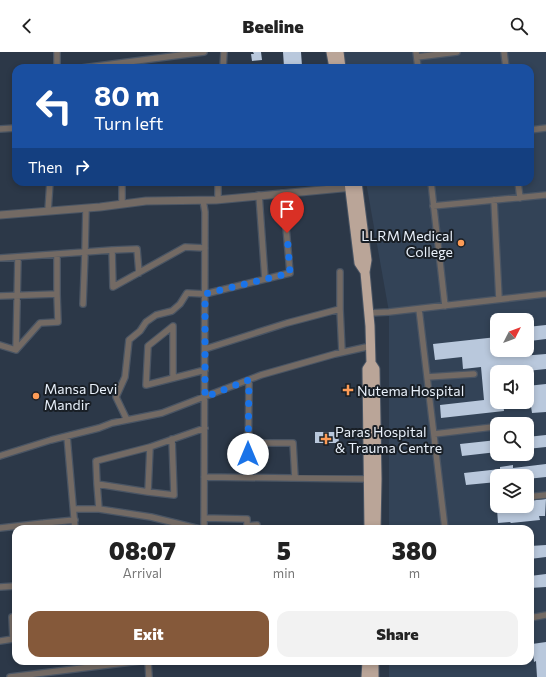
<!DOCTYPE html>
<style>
body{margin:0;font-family:Commissioner,sans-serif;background:#f2f2f2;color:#222;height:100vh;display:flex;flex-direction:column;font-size:15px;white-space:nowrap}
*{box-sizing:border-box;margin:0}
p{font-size:13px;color:#767676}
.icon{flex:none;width:22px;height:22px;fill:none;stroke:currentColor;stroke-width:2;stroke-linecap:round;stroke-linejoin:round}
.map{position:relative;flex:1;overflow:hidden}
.details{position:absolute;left:12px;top:473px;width:522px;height:140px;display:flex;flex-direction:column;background:#fff;border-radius:12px;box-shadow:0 2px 6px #0003}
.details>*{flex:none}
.guide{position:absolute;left:12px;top:12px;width:522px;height:122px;border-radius:12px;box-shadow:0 2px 6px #0003;background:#1a4fa0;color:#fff;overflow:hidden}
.needle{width:26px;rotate:48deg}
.tools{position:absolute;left:490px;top:261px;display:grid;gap:8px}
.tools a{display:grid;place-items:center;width:44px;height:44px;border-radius:8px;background:#fff;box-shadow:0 2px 6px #0003;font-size:20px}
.pin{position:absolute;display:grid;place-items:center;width:34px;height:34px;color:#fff;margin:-41px -17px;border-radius:50% 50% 50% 0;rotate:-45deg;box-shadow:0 0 4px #0007}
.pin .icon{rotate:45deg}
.me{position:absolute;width:44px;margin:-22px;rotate:0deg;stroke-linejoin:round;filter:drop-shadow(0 0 3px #0008)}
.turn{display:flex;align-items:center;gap:14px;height:84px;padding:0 16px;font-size:18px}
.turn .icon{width:52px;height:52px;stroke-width:2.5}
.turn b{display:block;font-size:28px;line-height:34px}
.then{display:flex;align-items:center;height:38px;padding:0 16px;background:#0003;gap:8px;font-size:15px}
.eta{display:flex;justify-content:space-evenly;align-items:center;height:68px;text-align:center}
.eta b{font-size:24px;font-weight:800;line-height:28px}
.button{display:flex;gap:8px;margin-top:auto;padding:8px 16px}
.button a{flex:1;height:46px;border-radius:12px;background:#85593a;color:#fff;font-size:16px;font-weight:800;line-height:46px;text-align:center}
.button a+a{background:#f2f2f2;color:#222}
header{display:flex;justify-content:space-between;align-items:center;height:52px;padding:0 16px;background:#fff;font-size:18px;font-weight:800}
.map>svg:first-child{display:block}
</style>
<header><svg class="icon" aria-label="back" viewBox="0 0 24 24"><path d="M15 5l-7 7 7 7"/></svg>Beeline<svg class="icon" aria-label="search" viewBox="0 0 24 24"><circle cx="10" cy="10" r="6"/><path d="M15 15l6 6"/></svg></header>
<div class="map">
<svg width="546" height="625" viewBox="0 0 546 625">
<rect width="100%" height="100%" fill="#2c3848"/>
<path fill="#334357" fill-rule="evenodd" d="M342,0H546V625H389V609H530V477H389V260L366,130H530V16H345ZM497,268H527V298H497ZM497,320H527V350H497ZM497,372H527V402H497ZM497,424H527V454H497Z"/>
<path fill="#b9c8dc" d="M253,0H261L262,8L252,9L251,2H254Z
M283,0H301L302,14L284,15Z
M546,273V287L530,289V283H527V275Z
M497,285V298H520L521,304L546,302V317L517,320H497V350H503L504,359L441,366L440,353L484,348L481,315L463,317L462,305L435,308L433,292Z
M546,332V360L532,361L530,348H527V334Z
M315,380H338L339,391H315Z
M546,383V395L527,397V385Z
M497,388V400L462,404L460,392Z
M546,412V425L527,427V424H497V430L466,433L464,421L500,417V415L513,413V416Z
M546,447L545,464H539L540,468L511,471L510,470L498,471L497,457L508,456V454H527V449Z
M546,493V505L530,507V494Z
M546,522V535L530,536V524Z
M546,590V625H537L536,609L534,610L532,592Z"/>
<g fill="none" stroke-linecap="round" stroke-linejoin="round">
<g stroke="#4a5564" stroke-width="8">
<path id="minor" d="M57,0V16
M416,0L418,16
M504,0L506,16
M417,5L457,0
M82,16L204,0
M223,16L224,0
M0,77L16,76
M530,78L546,76
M431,130L445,254
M518,130L520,146
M259,143L265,227
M218,147V130
M203,148L205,160L204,477
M494,148L499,247
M122,152V130
M433,154L546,143
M86,156L85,200L112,198L113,235L185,195L205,196
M48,159L50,130
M112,198L137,197L139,221
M0,206L85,200L83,252
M340,220V257L342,300
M0,244L57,242V202
M419,257L445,477
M369,261L389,260L546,242
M0,293L16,298L40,271L58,270L57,242
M205,297L287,271L340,257
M16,298L18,205
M427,325L474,322
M173,326V274L148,294L146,333L205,318
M127,368L116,345L125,325L129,288L140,279L146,270L156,263L172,259L180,252L187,241L205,242L290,221L283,141
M434,382L493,375
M67,384L75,477
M172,387L174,443L148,440L150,395L205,376
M248,391H293L295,426
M0,404L51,388L99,376L112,371L162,361L261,323L335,302L371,294
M204,425L370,427
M248,425L249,328
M148,440L97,432L96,409L150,395
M527,445L546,443
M74,457H99L97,432
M99,457L151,465L200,477
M204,466L247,467V477
M247,474L257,473V477
M0,476L44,471
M45,477L44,471L75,468
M0,535L16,534
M16,564L12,565L13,587H16
M530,566L546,563
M0,589L13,587
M91,609L92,615
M148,609L149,625
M10,625L140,609"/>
</g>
<g stroke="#4a5564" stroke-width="9">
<path id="tertiary" d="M0,163L100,155L146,149L216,148L353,135"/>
</g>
<g stroke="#4a5564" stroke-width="11">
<path id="trunk" d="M331,0L334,16
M339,0L341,16
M349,130L359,211L365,220
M357,130L367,208L365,220L370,274L371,311L375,317L377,427L376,477
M369,477L367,317L371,311
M366,625L367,609
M374,625V609"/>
</g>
<use href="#minor" stroke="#736a64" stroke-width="5.5"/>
<use href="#tertiary" stroke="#736a64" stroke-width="7"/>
<use href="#trunk" stroke="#baa598" stroke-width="9"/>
</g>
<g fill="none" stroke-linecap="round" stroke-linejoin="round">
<path stroke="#1a73e8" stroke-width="7" stroke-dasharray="0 12.6" d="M248,402L249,328L205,345V242L290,221L287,181"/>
</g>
<g fill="#fd9c57" stroke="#191f26" stroke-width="1.5">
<circle cx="461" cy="191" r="4"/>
<path d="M346 332h4v4h4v4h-4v4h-4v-4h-4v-4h4z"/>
<circle cx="36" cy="344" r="4"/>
<path d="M324 381h4v4h4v4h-4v4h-4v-4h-4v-4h4z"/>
</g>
<g text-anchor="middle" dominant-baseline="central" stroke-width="4" stroke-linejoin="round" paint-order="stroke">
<g font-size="14" fill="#e8f0fa" stroke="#191f26" text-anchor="start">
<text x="453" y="183" text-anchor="end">LLRM Medical<tspan x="453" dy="16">College</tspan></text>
<text x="44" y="336">Mansa Devi<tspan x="44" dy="16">Mandir</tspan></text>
<text x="357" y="338">Nutema Hospital</text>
<text x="335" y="379">Paras Hospital<tspan x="335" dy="16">&amp; Trauma Centre</tspan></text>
</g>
</g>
</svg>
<div class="tools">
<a><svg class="needle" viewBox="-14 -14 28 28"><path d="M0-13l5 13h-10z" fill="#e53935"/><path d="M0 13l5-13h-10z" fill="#767676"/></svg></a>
<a><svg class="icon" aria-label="sound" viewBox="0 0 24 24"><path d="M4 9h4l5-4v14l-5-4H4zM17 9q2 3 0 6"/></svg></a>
<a><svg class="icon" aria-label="search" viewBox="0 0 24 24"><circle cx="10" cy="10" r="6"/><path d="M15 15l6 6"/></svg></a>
<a><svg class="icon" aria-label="layers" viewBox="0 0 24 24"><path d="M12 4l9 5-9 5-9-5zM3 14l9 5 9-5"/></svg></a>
</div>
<div class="pin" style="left:287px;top:181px;background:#d93025"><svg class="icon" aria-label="arrive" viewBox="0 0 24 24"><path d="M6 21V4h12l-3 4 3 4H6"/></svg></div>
<svg class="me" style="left:248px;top:402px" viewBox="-20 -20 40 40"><circle r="19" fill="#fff"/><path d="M0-13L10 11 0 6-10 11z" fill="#1a73e8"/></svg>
<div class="guide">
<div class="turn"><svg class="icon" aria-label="left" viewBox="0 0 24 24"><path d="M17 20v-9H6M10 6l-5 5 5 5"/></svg><div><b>80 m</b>Turn left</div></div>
<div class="then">Then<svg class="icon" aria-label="right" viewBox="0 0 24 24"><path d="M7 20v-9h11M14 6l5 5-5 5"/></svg></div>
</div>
<section class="details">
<div class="eta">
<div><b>08:07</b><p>Arrival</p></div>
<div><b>5</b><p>min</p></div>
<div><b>380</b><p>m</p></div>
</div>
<div class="button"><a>Exit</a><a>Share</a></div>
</section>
</div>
